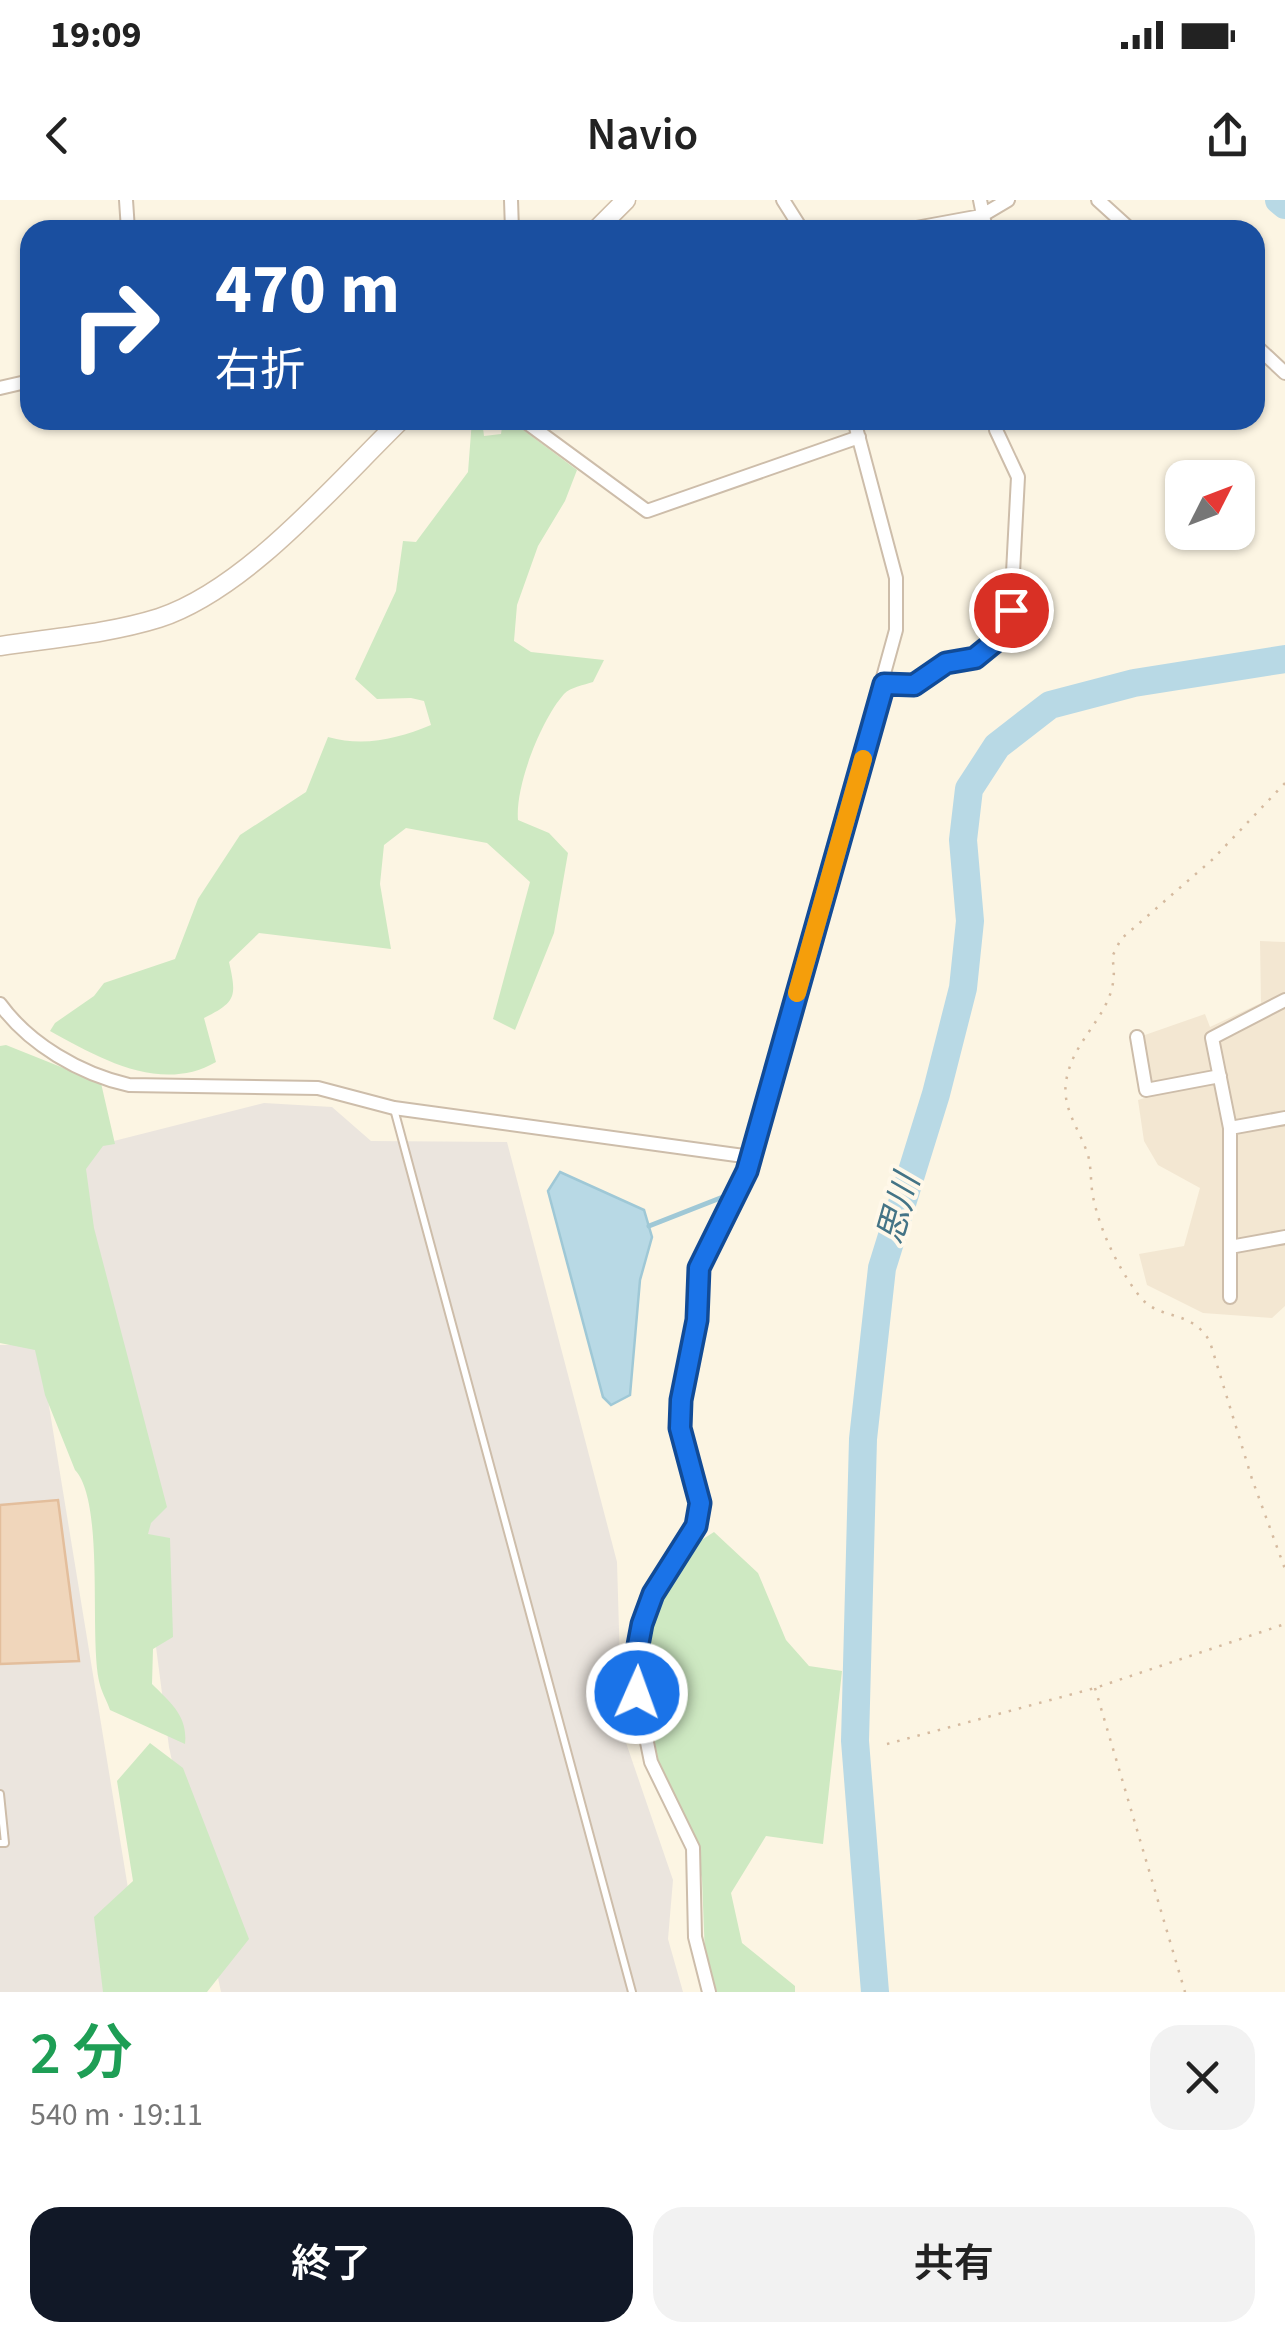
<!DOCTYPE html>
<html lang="ja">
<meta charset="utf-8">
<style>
body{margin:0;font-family:"Source Sans 3","Noto Sans JP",sans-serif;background:#f2f2f2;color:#222;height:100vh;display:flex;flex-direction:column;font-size:38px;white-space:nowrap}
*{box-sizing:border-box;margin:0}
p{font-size:32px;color:#767676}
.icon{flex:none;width:55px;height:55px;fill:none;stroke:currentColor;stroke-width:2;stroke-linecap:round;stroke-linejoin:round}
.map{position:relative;height:1792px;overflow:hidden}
.details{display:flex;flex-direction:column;background:#fff;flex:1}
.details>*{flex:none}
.hud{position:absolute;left:20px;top:20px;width:1245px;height:210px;border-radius:30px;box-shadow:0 2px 8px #0004;background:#1a4fa0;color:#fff;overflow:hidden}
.needle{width:65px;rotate:48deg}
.fabs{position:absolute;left:1165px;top:260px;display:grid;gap:20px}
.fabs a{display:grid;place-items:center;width:90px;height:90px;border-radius:20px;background:#fff;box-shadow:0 2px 8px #0004;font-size:50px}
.pin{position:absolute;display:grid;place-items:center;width:85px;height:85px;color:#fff;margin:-42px;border:5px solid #fff;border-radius:50%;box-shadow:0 2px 10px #0007}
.me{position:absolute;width:110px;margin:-55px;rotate:2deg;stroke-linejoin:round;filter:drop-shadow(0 0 8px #0008)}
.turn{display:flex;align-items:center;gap:35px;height:210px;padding:0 30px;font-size:45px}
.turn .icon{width:130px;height:130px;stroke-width:2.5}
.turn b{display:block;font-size:70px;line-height:85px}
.round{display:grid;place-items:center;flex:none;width:105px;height:105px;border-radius:30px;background:#f2f2f2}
.overview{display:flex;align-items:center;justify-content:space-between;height:170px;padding:0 30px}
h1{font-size:60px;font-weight:600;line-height:75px;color:#1e9e55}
.primary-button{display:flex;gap:20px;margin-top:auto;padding:20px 30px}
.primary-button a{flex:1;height:115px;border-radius:30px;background:#111827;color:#fff;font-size:40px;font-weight:600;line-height:115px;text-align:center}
.primary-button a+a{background:#f2f2f2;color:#222}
.status{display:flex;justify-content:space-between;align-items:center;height:70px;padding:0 50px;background:#fff;direction:ltr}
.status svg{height:28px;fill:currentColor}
header{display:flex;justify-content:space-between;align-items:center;height:130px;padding:0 30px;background:#fff;font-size:45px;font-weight:600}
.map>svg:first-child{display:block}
</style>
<div class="status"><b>19:09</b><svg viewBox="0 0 49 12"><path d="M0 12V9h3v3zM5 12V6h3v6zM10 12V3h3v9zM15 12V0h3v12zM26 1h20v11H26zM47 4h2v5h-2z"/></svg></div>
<header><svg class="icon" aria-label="back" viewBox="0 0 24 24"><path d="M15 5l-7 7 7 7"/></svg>Navio<svg class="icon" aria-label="share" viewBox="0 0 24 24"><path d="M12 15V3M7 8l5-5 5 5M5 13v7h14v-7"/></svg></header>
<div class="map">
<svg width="1285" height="1792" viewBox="0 0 1285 1792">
<rect width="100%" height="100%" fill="#fcf5e3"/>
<path fill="#f3e7d2" d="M1260,741L1285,742V1106L1272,1118L1203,1113L1147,1085L1139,1054L1184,1046L1200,988L1158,965L1144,941L1138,900L1155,895L1142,836L1205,814L1210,827L1261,803Z"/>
<path fill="#ebe5de" d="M264,903L332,907L371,941L507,942L617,1362L622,1531L673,1680L668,1739L683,1792H221L169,1547L145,1362L79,973L102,944Z
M0,1145H39L145,1792H0Z"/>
<path fill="#cee9c2" d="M472,220H482L484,236L501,234L503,220H510L577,270L565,301L538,346L517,405L514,441L531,452L604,460L593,482C584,485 571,487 564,494C541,520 515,586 518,620L549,633L568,653L554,733L515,830L493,819L530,682L487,643L406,628L384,645L380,684L391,749L259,733L229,762C237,797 236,802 204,818L216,862C161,894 99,858 50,831L55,823L94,796L104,783L175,759L198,699L240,635L306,592L328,537C364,547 397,539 431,525L424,501L411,498L377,499L355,479L396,391L403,341L416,342L468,272Z
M6,845L101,883L115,944L103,946L86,969L94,1028L167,1307L151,1323L148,1334L170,1338L173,1437L153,1449L152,1484C171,1503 188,1516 185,1544L110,1510C107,1501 101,1491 99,1481C89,1434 105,1302 75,1270L45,1195L35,1150L0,1143V846Z
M714,1332L758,1373L786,1440L809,1466L842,1471L823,1644L766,1636L731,1693L742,1743L795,1786V1792H717L705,1756L702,1679L691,1632L655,1555L639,1470L653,1414L692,1346Z
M150,1543L183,1568L249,1739L207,1792H103L94,1717L133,1681L117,1581Z"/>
<path fill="#b8d9e5" stroke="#9fc8d6" stroke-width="2.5" d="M560,972L644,1010L652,1037L640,1080L630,1195L611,1205L603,1197L548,991Z"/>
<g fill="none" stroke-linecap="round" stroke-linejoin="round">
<path stroke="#9fc8d6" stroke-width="5" d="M649,1026L728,995"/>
<path stroke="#b8d9e5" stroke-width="28" d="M1279,0L1285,5
M875,1792L855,1541L863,1239L882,1068L936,894L963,788L970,721L963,640L969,589L997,546L1050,505L1134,483L1285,459"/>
</g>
<path fill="#f0d6bb" stroke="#e3be9c" stroke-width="2.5" d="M58,1300L79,1461L0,1464V1305Z"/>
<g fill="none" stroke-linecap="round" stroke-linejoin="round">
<g stroke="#cdbdaa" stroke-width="10">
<path id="lane" d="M394,909L632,1792
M0,1594L5,1643H0"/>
</g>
<g stroke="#cdbdaa" stroke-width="16">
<path id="street" d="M126,0L128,30
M511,0L512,30
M783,0L802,30
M980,0L986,30
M1098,0L1131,30
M905,30L981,16L1008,0
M1255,145L1285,173
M0,188L30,181
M523,220L647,311L859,237
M884,484L914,485L946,463L975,458L997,439L1011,411L1018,277L996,230L998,220
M0,804C29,844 80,874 129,885L318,888L394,908L751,957
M1137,837L1146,890L1220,876
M1230,928L1285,918
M1230,1047L1285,1037
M1230,1097V928L1212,838L1285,800
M709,1792L695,1737L693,1648L651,1562L637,1493L635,1461L653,1394L695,1326L699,1303L680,1229L681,1201L697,1120L699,1068L747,971L896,430V378L854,220"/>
</g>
<g stroke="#d0bea8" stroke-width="21">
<path id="secondary" d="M596,30L626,0
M0,446C52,438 108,434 159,418C247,389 335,284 401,220"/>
</g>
<path stroke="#d5ba9f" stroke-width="2.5" stroke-dasharray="2.5 8" stroke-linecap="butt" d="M1285,583L1213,659L1121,739L1112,757C1124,810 1073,833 1066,882C1062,909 1080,930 1088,955C1092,970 1090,986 1094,1001C1101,1033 1120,1072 1141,1098C1161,1121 1192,1109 1210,1142L1252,1279L1285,1369
M1095,1488L1185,1792
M887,1544L1095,1488L1285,1424"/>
<use href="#lane" stroke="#fff" stroke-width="6"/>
<use href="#street" stroke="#fff" stroke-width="12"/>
<use href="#secondary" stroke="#fff" stroke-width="18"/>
</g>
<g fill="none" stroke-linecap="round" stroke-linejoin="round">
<g stroke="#114b97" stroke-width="25">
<path id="route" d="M637,1493L635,1461L642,1424L653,1394L696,1326L700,1303L680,1228L681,1200L697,1120L699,1068L747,971L884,484L914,485L946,463L975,458L997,440L1011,410"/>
</g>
<use href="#route" stroke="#1a73e8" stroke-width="18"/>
<path stroke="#f59e0b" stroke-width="18" d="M797,793L863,559"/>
</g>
<g text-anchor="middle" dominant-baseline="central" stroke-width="8" stroke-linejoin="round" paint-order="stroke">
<g font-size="35" font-style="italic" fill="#447486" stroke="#fff8e9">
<text transform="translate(899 1009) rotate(-74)">思川</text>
</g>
</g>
</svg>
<div class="fabs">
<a><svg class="needle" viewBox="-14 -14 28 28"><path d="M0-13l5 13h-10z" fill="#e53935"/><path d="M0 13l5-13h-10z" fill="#767676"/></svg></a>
</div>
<div class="pin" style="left:1011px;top:410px;background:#d93025"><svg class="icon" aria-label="arrive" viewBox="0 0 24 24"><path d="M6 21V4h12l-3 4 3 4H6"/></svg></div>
<svg class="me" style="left:637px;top:1493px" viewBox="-20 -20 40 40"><circle r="17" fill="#1a73e8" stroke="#fff" stroke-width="3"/><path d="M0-11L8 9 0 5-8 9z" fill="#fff"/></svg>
<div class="hud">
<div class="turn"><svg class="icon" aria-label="right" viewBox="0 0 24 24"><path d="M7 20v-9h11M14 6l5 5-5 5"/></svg><div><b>470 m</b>右折</div></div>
</div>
</div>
<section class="details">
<div class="overview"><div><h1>2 分</h1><p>540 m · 19:11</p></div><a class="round"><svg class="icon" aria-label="close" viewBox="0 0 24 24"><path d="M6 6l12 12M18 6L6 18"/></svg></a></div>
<div class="primary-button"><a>終了</a><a>共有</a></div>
</section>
